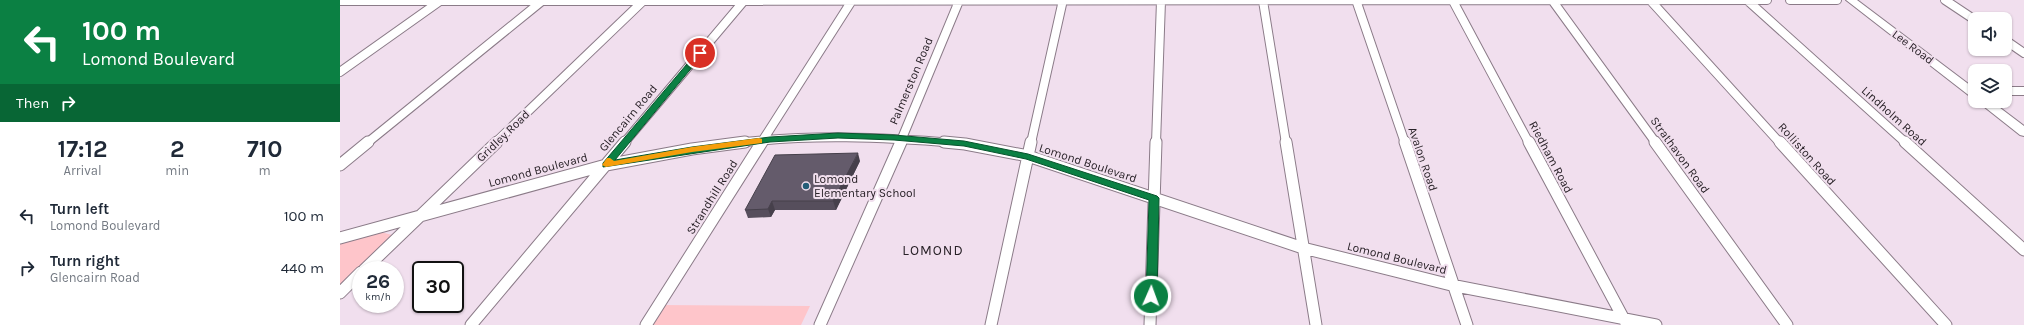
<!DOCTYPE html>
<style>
body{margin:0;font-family:Karla,sans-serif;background:#f6f6f7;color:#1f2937;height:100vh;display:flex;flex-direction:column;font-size:15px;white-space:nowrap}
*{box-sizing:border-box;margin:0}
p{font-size:13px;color:#747a83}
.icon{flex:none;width:22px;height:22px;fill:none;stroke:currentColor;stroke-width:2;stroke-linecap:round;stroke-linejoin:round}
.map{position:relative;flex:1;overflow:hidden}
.panel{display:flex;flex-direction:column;background:#fff;width:340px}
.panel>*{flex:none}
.top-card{background:#0b8043;color:#fff;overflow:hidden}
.fabs{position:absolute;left:1628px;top:12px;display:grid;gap:8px}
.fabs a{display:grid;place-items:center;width:44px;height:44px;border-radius:8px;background:#fff;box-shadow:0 1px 3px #0004;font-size:20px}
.speed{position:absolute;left:12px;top:261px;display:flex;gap:8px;font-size:20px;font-weight:700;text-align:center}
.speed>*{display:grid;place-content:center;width:52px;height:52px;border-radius:50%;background:#fff;box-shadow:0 1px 3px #0004;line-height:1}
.speed small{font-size:10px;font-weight:400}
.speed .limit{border:2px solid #111;border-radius:6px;background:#fff;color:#111}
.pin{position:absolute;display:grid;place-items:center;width:34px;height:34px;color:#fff;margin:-17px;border:2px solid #fff;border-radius:50%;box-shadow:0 1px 4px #0007}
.me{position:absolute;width:44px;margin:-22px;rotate:2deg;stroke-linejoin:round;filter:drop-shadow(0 0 3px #0008)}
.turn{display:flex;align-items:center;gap:14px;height:84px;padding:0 16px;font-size:18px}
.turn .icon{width:52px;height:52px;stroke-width:2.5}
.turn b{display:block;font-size:28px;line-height:34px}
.then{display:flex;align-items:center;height:38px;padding:0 16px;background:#0003;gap:8px;font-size:15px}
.eta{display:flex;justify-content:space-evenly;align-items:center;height:68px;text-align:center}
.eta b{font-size:24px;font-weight:700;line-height:28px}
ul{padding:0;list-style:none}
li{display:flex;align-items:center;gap:12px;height:52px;padding:0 16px}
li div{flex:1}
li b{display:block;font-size:15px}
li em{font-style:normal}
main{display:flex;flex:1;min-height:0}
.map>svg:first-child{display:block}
</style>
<main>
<section class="panel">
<div class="top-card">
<div class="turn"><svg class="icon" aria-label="left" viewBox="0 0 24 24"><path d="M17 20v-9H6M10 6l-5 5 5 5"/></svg><div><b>100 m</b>Lomond Boulevard</div></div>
<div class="then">Then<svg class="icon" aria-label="right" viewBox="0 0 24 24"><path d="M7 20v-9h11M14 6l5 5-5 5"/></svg></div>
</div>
<div class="eta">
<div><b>17:12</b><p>Arrival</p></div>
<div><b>2</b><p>min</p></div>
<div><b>710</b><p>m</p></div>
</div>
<ul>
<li><svg class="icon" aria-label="left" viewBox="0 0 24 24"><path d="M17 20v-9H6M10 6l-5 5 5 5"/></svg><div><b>Turn left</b><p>Lomond Boulevard</p></div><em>100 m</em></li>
<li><svg class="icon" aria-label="right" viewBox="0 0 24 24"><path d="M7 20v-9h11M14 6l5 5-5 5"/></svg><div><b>Turn right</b><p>Glencairn Road</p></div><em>440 m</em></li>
</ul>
</section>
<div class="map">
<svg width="1684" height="325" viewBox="0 0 1684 325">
<rect width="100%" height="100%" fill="#f1dfee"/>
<path fill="#fec5ca" d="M41,232L52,235L0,285V243Z
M319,305L470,306L461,325H308Z"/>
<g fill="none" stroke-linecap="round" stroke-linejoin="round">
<g stroke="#8b7b88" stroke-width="10">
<path id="minor-far1" d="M1016,0L1065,143
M1212,0L1316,143
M1310,0L1440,143
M1407,0L1566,143
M1450,0H1497
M1605,0L1635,20
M0,1L1427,0
M923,1L946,143
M1113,1L1189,143
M1665,40L1684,53
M0,72L100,1
M1665,91H1684
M27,143L202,1
M155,143L302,2
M284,143L403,2
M397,143C470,134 542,137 616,143
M421,143L511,2
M560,143L619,1
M691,143L723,0
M816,143L821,1"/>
</g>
<g stroke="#8b7b88" stroke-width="13">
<path id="minor" d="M604,142L625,144L688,156L963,248L1111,285L1316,325
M946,142L976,325
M1065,142L1127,325
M1189,142L1286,323
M1315,142L1447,325
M1440,142L1606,325
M1565,142L1684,250
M0,165L28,142
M0,238L266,165L352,149L405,142
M24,270L157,142
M0,293L21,272
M131,325L285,142
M306,325L422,142
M480,325L561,142
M651,325L691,142
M810,325L816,142"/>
</g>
<g stroke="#8b7b88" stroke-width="2">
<path id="major" d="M1506,0H1517L1635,89V99L1631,97Z
M1637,101H1651L1684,126V136L1680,135Z"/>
</g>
<use href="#minor-far1" stroke="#fff" stroke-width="8"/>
<use href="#minor" stroke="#fff" stroke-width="11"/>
<use href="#major" fill="#fff" fill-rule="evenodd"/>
</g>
<path fill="#564e5c" d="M520,161L496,210H435L431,217L408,218L405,210Z"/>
<path fill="#46404b" d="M518,153L520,161L496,210L493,201Z
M432,201L435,210L431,217L428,209Z"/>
<path fill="#645b6b" stroke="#46404b" d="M518,153L493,201H432L428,209L405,210L435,155Z"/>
<path fill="#0b8043" stroke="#07532c" d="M358,51L364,53L275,160L352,147L430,137L498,133L554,135L624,141L688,154L817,196L819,198L817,296L811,300L806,296L809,200L686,159L624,146L554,140L498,138L430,142L263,167V163Z"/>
<path fill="#f59e0b" d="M419,138L422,139V143L352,152L266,167L262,165L267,158H270L274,161L352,147Z"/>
<circle fill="#245d77" stroke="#f1dfee" stroke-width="1.5" cx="466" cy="186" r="4"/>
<g text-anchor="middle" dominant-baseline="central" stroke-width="4" stroke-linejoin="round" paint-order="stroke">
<g font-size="12" fill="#292228" stroke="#f1dfee">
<text transform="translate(1573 47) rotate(37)">Lee Road</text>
<text transform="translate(571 81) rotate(-67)">Palmerston Road</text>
<text transform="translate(1554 116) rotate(42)">Lindholm Road</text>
<text transform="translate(288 118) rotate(-50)">Glencairn Road</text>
<text transform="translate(163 136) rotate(-44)">Gridley Road</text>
<text transform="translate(1467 154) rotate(48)">Rolliston Road</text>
<text transform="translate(1340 155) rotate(54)">Strathavon Road</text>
<text transform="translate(1211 157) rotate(62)">Riedham Road</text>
<text transform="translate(1083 159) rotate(71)">Avalon Road</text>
<text transform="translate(748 163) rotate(18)">Lomond Boulevard</text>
<text transform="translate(198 170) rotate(-15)">Lomond Boulevard</text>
<text transform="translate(372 197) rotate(-58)">Strandhill Road</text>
<text transform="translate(1057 258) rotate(14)">Lomond Boulevard</text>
</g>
<g font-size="12" fill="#292228" stroke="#f1dfee" text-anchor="start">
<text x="474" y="179">Lomond<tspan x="474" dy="14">Elementary School</tspan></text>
</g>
<g font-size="14" letter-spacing="1" fill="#292228" stroke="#f1dfee">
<text x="593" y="250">LOMOND</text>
</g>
</g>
</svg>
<div class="fabs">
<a><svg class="icon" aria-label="sound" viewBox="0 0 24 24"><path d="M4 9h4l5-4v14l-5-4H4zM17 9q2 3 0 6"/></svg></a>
<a><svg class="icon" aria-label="layers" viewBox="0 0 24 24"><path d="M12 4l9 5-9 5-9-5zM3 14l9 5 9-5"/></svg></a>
</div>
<div class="speed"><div>26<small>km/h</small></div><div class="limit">30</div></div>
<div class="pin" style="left:360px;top:53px;background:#d93025"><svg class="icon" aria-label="arrive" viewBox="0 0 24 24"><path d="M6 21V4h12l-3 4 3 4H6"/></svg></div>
<svg class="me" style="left:811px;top:296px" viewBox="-20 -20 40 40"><circle r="17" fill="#0b8043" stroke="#fff" stroke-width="3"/><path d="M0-11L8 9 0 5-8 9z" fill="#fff"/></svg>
</div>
</main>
